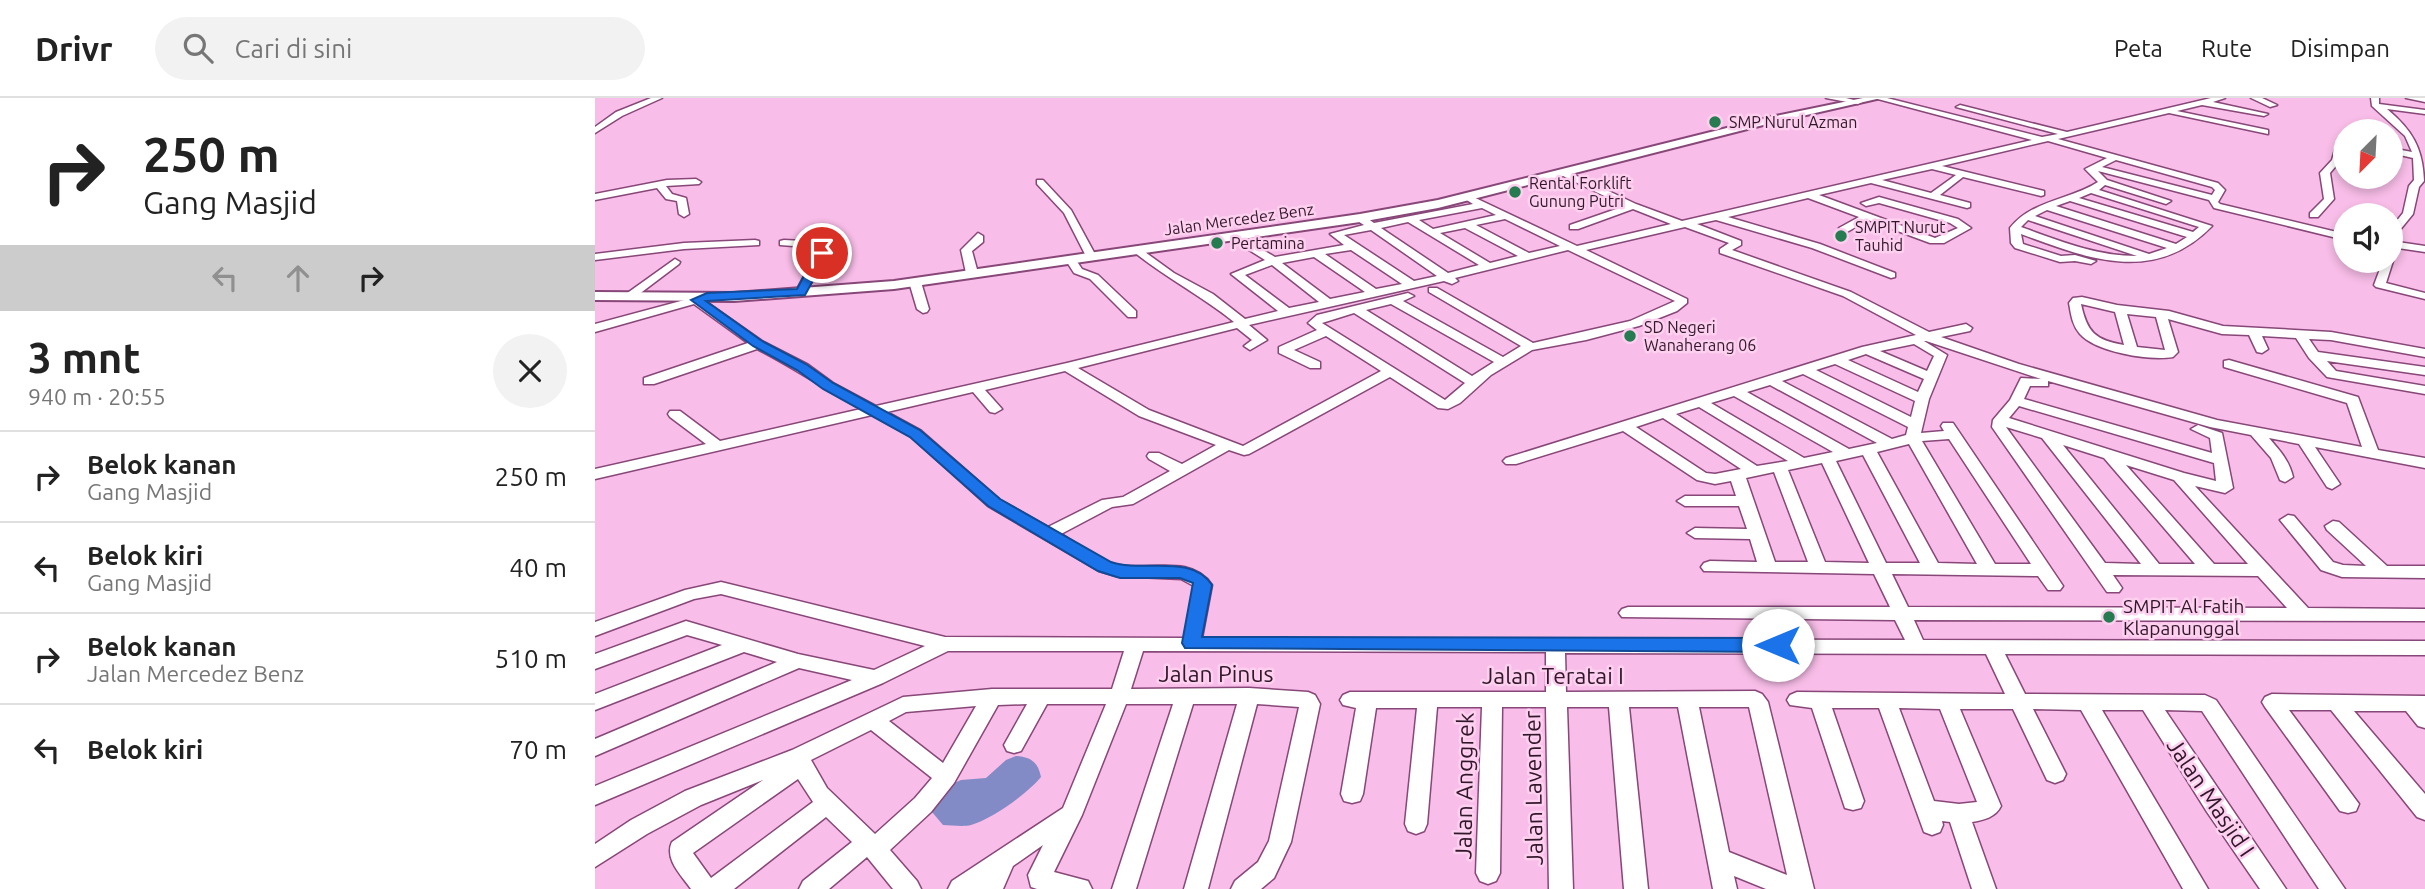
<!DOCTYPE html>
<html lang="id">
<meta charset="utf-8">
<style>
body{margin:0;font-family:Ubuntu,sans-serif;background:#f2f2f2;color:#222;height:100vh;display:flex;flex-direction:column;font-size:26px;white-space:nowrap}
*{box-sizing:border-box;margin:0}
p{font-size:23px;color:#767676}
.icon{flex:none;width:38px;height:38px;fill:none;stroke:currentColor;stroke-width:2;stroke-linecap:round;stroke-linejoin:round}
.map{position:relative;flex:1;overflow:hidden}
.sheet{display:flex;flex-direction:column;background:#fff;width:595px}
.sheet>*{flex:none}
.hud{background:#fff;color:#222;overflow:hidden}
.needle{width:46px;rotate:204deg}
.fabs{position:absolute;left:1738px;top:21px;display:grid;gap:14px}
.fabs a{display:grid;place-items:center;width:70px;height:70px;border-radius:50%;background:#fff;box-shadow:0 4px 10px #0003;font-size:35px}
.pin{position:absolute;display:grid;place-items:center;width:60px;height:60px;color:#fff;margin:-30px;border:4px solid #fff;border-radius:50%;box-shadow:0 2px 7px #0007}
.me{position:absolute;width:77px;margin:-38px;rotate:270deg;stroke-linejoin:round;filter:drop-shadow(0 0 5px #0008)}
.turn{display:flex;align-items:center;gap:24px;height:147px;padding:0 28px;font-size:32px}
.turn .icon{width:91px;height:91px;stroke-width:2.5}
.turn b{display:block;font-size:49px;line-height:60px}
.lanes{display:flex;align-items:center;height:66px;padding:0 28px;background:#0003;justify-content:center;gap:35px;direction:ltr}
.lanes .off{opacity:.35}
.round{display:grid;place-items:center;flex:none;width:74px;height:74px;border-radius:37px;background:#f2f2f2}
.overview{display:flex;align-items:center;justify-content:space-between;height:119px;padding:0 28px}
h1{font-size:42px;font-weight:600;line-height:52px}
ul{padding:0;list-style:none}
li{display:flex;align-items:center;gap:21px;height:91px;padding:0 28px;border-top:2px solid #e0e0e0}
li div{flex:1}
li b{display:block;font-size:26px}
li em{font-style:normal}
header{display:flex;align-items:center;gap:42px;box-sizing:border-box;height:98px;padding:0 35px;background:#fff;border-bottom:2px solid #e0e0e0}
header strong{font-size:33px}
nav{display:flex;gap:38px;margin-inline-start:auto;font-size:24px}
.search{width:490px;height:63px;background:#f2f2f2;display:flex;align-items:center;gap:18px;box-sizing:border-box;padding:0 24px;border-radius:38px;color:#767676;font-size:26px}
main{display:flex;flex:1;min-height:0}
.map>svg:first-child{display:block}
</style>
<header>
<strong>Drivr</strong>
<div class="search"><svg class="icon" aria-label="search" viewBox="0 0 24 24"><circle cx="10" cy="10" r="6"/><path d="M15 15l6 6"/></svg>Cari di sini</div>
<nav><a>Peta</a><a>Rute</a><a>Disimpan</a></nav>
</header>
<main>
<section class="sheet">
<div class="hud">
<div class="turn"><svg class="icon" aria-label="right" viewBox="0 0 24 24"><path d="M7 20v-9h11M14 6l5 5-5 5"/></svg><div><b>250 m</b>Gang Masjid</div></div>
<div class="lanes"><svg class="icon off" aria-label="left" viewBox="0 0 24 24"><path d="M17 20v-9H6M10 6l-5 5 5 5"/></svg><svg class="icon off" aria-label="ahead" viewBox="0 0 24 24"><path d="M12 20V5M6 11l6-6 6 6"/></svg><svg class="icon" aria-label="right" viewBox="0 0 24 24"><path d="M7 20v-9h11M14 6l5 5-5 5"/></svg></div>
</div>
<div class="overview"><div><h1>3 mnt</h1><p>940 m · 20:55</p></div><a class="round"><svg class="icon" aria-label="close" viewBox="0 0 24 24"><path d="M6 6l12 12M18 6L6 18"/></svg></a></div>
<ul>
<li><svg class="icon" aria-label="right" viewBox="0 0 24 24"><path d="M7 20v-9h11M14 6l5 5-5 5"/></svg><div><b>Belok kanan</b><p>Gang Masjid</p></div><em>250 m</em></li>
<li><svg class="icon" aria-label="left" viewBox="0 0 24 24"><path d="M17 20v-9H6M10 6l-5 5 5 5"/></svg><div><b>Belok kiri</b><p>Gang Masjid</p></div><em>40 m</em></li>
<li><svg class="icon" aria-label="right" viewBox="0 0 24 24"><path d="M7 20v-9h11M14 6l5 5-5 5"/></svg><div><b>Belok kanan</b><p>Jalan Mercedez Benz</p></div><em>510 m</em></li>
<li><svg class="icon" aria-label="left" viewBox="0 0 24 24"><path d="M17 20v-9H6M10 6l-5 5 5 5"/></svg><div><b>Belok kiri</b></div><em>70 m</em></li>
</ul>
</section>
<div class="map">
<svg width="1830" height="791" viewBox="0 0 1830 791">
<rect width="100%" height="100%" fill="#f8bde8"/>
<path fill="#828bc6" d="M421,658C436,659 443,664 446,679C433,695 397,721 376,727C368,729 356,727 348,727L337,714L336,707L357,686L366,682L391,680L411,662Z"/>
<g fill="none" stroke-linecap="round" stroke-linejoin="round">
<g stroke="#874778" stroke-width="3">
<path id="minor" d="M56,0H67L27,18L0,35V29L21,14Z
M1231,0H1251L1267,4L1263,6Z
M1279,0H1292L1447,39L1463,36L1361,9L1365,7L1472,34L1616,0H1630L1618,4L1673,16L1669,18L1607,7L1582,13L1673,32V36L1574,15L1463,41L1623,85L1630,92L1623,104L1625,106L1750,136V142L1619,110L1614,102L1503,73L1512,82L1576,103L1571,106L1510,87L1504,92L1617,128C1560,187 1493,161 1426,136L1428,146L1466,158L1480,157L1501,163L1496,166L1480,163L1465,164L1420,150L1416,145L1415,130C1437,102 1475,102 1503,84L1490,71L1512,60L1453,43L1347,68L1449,93V97L1446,98L1368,79L1345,97L1375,105V109L1372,110L1276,85L1224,97L1340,140L1363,130L1355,125L1284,105L1271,108L1266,105L1284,99L1363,121L1376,130L1349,145H1335L1273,122L1252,134H1244V130L1264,119L1213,100L1133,119L1225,146L1300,175V179L1296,180L1217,150L1121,122L1102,126L1146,143V147L1137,152L1256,194L1334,234L1371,226L1377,230L1375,233L1346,239L1424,266L1622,322L1767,349L1752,305L1629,269V263L1634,262L1763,299L1783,352L1830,360V370L1720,349L1745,386L1737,391L1732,389L1704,346L1674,340C1685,353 1694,362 1698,379L1690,384L1685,382L1676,360L1656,337L1615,329L1453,283V288H1435L1429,301L1617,355L1615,340L1596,331L1603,327L1627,335L1638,390L1630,395L1600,388L1713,510L1830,511V523L1319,522L1328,542L1830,543V557L1410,556L1430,596L1610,597L1621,602L1750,791H1724L1607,613L1570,612L1691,791H1665L1612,714L1548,612H1507L1613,791H1588L1486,612L1438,611L1471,676L1468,682L1460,685L1452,682L1418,611H1365L1406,708C1401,719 1389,722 1377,724L1401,791H1377L1355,724L1347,723L1348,727L1345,734L1337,737L1329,734L1284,610H1237L1269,703L1266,710L1258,712L1250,710L1217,610L1195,607L1192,602L1195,597L1202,594L1410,596L1391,556L970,555L971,594L1160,593L1167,596L1173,604L1219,791H1171L1139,778L1142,791H1118L1083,609H1034L1053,791H1029L1014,609H972L978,791H954L951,609H907L905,775L901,783L893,786L885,783L881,775L887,609H842L832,726L829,733L821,736L813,733L810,726L822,610H781L768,696L765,703L757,705L749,703L746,696L761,610L748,607L745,602L748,597L755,594H951V554L548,553L536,591L654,590L713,594L720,597L725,606L696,744L679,780L666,791H636L640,783L663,764L674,743L704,609L662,606L613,791H589L642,606H598L541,791H517L578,606H531L487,717L459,774L493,783L497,791H442L436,789L433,777L448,747L418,768L408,791H353L357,783L468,710L511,606H452L426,653L419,655L412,653L409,647L432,606L403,607L359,685L336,714L295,752L322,783L326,791H298L272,759L234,791H204L208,783L257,744L231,719L139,791H96C86,777 69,761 77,744L168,682L106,707L52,736L0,769V746L36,722L90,693L197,652L308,599L397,591H517L529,553H353L288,585L0,707V688L257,582L204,570L0,658V641L182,564L149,554L0,612V596L127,547L92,537L0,571V556L91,523L203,556L279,572L330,548L126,496L99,501L0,538V524L90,492L126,484L350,539L589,540L599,488L586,481L521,478L504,473L393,408L315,338L277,317L0,381V371L111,346L75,319L73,316L75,313H85L125,343L266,311C231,292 198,269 162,251L59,286H49V280L153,245L99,206L0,234V226L97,200L113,198L115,200L110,203L167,243L212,266L238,285L281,308L472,265L639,224C607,198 571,180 539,154V150L543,149L579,175L618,196L650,221L683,213L636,176L670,162L635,140L634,138L639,135L680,159L749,147L735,136L769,127L761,122V118H769L779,125L878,106L867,99L872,96L982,148L1076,126L1038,111L983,131H975V127L1030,108L966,77V73L969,72L1041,106L1087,123L1437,42ZM1521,62L1617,89L1620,92L1617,97L1507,69ZM1337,71L1361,77L1336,95L1287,82ZM1496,95L1604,129L1598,134L1484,100ZM1475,103L1592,139L1581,146L1461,108ZM887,110L901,117L838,131L824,122ZM1452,112L1572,150L1554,156L1440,118ZM910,121L965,148L934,155L881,127ZM1433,122L1542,158C1501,158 1465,143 1426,129ZM813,124L884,167L853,175L786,130ZM1090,129L1134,145L1125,151V155L1248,198L1321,237L1267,249L911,360L908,363L911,366H921L1028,333L1102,382L1120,386L1136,383L1141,398H1090L1082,403L1090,408H1144L1152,431L1100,430L1092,435L1100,440L1155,441L1162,464L1115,463L1109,465L1106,469L1109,473L1279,476L1295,509H1033L1027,511L1024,515L1027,519L1300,522L1310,542L607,540L617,487C595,454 550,475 519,466C500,460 482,446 466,436L517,409L538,406L634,352L649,357L654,356L795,279L843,310L853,311L865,305L896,277L937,252L991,242L1044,228L1082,213L1092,205V201L991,152ZM870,130L923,158L895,165L845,135ZM776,132L842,178L819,183L749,137ZM756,152L807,186L781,191L730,156ZM973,152L1080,203L1035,223L938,245L842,190H834V194L926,248L908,259L808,203L819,198L813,195L722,217L713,225L722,232L684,249V255L715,270H725V264L699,252L731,238L786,273L648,348L554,312L483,270L642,230L657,242L649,248L655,252L672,242L654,227L849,183L857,186L863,183L860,180ZM719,159L770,194L735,201L687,165ZM677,167L724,204L694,210L650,177ZM796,206L899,264L877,278L771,212ZM759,215L870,285L850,302L727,225ZM1329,243H1331L1446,281L1426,280L1415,302L1398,322L1397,329L1512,494H1524L1527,490L1518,477L1663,478L1692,510L1313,509L1297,476L1443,478L1453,492H1465L1468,488L1358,325H1348L1346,328L1349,333L1326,335L1334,301L1352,257ZM1319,246L1339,258L1332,273L1285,253ZM1271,256L1329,281L1323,294L1253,262ZM1240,266L1320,303L1316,319L1221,272ZM470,273L544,318L621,347L587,366L564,355H554L552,358L554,361L575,373L528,399L507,402L453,429L405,402L325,332L292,314L378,294L395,314L400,315L407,311L390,292ZM1208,276L1313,329L1311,337L1297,341L1187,283ZM1175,287L1282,345L1254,351L1152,294ZM1139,298L1238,354L1209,360L1116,305ZM1424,308L1619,365L1621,383L1589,375L1414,320ZM1104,309L1193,363L1162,368L1081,316ZM1068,320L1146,371L1120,376L1111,375L1041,329ZM1411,329L1447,340L1546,466L1510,465ZM1354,341L1436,466H1400L1327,343ZM1314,346L1382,466L1343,465L1282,354ZM1468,347L1509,360L1600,466H1564ZM1268,357L1325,465H1291L1241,363ZM1227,365L1274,465L1230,464L1193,372ZM1531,367L1579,382L1653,466H1619ZM1179,374L1213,464H1180L1151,380ZM381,608L348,665L294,623L311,614ZM1104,609H1154L1192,777L1134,754ZM1304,610L1345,611L1382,704L1364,706L1339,703ZM276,632L337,680L320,700L280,736L232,690L216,662ZM203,681L218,704L116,780L98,755Z
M1656,0H1667L1682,7L1675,9Z
M1776,0H1784V6L1830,12V16L1792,11C1817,32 1828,50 1829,83L1824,89L1818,116L1800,138L1796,139V130L1808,115L1814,88L1819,82L1818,60L1796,55V50L1817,54L1810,38L1777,8Z
M1811,0H1830V4Z
M1750,43L1745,63L1735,75L1739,101L1723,119H1715V115L1729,101L1725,75L1737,62L1742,45Z
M101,81L106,84L104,86L71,88L77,96L91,100L94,116L89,119L84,116L82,103L71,101L62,90L0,102V96L72,82Z
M442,82H448L476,112L501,158L500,160H492L469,115L442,86Z
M383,135L388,138V144L377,153L383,175L377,178L371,175L366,152Z
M160,142L164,143V147L89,151L0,162V156L89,145Z
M189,142L230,144L235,147L210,197H202L200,195L224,150L185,147V143Z
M1796,143L1830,148V154L1796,149Z
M471,159H479L487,171L503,177L541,213V219H533L495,181L479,175L470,161Z
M1796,160L1798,163L1791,185L1830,195V201L1781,189L1779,187L1788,163H1796Z
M80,161L85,164L84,166L39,200H31V196Z
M320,181L326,184L334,211L332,214L328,215L322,211L314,184Z
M1487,199L1522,207L1574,213L1628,228L1736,234L1830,251V259L1736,242L1714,241L1723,254L1830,269V277L1732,263L1741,273L1830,288V296L1732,279L1714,260L1701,240L1667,238L1673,251L1667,255L1662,254L1654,237L1627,236L1573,221L1583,254L1578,259C1554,263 1501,254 1485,236C1477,227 1476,216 1474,205L1478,200ZM1486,206L1520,214L1529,247C1500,242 1492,234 1486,206ZM1532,216L1561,219L1570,252L1542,249Z
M1693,417L1699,418L1738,464L1748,467L1771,468L1732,432L1730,428L1738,423L1744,424L1792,468H1830V480L1747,479L1726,472L1685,422Z
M1677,596L1830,598V630L1823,628L1811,613H1759L1830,696V722L1822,719L1736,612H1694L1764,706L1761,713L1753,715L1745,713L1670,609L1667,604L1670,599Z"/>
</g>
<g stroke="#874778" stroke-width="4">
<path id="major" d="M1268,0H1286L1176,25L843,110L765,124L299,191L139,203L0,202V194L139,195L299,183L765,116L843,102L1176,19Z"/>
</g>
<use href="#minor" fill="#fff" fill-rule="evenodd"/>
<use href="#major" fill="#fff" fill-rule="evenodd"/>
</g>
<path fill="#1a73e8" stroke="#114b97" stroke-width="2" d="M223,152L233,155L210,197L111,203L167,243L211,266L238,285L325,332L405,401L516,464C547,475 597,455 617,487L607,539L1183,540L1190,542L1193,547L1190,552L1183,554L590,550L587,545L598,485L585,480H525L503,473L393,408L315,339L228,291L202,272L158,248L96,202L112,195L202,191Z"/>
<g fill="#267c50" stroke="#fdd0f0" stroke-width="2.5">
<circle cx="1120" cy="24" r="7"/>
<circle cx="920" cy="94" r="7"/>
<circle cx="1246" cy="138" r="7"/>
<circle cx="622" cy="145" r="7"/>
<circle cx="1035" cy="238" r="7"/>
<circle cx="1514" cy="519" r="7"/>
</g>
<g text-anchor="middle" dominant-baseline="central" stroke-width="5" stroke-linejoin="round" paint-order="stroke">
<g font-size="16" fill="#32172b" stroke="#fdd0f0" text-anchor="start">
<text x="1134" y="24">SMP Nurul Azman</text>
<text x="934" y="85">Rental Forklift<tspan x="934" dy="18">Gunung Putri</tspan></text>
<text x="1260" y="129">SMPIT Nurut<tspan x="1260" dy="18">Tauhid</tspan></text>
<text x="636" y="145">Pertamina</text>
<text x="1049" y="229">SD Negeri<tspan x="1049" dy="18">Wanaherang 06</tspan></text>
</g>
<g font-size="16" fill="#32172b" stroke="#fdd0f0">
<text transform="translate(644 121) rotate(-8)">Jalan Mercedez Benz</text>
</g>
<g font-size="19" fill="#32172b" stroke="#fdd0f0" text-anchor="start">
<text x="1528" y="508">SMPIT Al Fatih<tspan x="1528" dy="22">Klapanunggal</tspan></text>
</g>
<g font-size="23" fill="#32172b" stroke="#fdd0f0">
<text x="621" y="575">Jalan Pinus</text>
<text x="958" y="577">Jalan Teratai I</text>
<text transform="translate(869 688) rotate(-89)">Jalan Anggrek</text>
<text transform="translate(938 690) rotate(-91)">Jalan Lavender</text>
<text transform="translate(1616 699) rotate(56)">Jalan Masjid I</text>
</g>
</g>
</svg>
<div class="fabs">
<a><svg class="needle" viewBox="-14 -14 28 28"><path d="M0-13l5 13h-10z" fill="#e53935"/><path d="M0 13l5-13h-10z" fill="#767676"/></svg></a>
<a><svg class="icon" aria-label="sound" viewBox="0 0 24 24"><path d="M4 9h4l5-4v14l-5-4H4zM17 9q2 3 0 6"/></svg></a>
</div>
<div class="pin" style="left:227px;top:155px;background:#d93025"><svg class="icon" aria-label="arrive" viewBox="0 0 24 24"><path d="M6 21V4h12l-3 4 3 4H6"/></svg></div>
<svg class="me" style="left:1183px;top:547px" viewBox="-20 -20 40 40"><circle r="19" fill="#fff"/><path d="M0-13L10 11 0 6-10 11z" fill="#1a73e8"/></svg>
</div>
</main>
